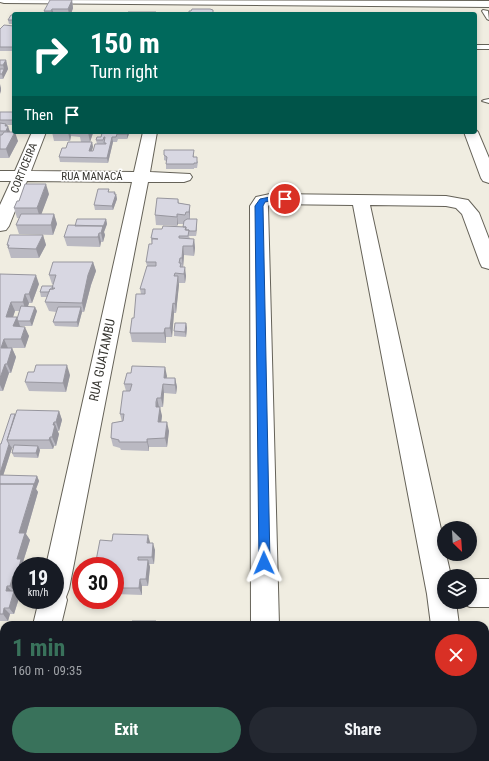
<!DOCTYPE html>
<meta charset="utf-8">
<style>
body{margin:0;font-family:"Roboto Condensed",sans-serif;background:#242831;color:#f1f3f6;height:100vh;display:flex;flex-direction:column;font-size:15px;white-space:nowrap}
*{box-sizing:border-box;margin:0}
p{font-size:13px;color:#9ea1a6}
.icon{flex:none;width:22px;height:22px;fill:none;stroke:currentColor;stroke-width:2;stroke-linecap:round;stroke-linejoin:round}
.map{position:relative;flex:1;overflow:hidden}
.side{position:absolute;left:0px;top:621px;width:489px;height:140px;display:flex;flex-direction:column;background:#171b24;border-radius:12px 12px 0 0;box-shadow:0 2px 6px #0003}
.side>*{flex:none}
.top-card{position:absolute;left:12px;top:12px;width:465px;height:122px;border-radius:4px;box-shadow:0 2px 6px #0003;background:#00695c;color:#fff;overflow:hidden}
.needle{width:26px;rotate:155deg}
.buttons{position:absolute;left:437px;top:521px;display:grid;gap:8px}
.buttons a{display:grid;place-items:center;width:40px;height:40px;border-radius:50%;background:#171b24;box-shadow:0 2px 6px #0003;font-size:20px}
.speed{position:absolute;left:12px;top:557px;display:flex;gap:8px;font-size:20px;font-weight:700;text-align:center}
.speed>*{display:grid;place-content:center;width:52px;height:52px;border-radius:50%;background:#171b24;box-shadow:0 2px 6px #0003;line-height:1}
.speed small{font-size:10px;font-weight:400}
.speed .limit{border:6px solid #d22;background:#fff;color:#111}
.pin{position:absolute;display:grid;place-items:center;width:34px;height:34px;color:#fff;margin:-17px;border:2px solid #fff;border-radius:50%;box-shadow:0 1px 4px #0007}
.me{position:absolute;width:44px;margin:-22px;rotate:359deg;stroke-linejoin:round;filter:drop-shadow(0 0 3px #0008)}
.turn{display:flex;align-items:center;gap:14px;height:84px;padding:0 12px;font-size:18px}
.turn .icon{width:52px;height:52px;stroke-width:2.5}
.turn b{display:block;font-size:28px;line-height:34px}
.then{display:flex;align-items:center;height:38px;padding:0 12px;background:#0003;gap:8px;font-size:15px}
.round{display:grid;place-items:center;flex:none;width:42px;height:42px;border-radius:21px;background:#242831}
.head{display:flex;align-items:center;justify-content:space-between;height:68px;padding:0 12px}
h1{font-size:24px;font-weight:700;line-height:30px;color:#39725b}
.primary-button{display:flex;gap:8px;margin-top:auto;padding:8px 12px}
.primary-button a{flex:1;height:46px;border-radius:24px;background:#39725b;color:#fff;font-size:16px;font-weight:700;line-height:46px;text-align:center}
.primary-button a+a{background:#242831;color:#f1f3f6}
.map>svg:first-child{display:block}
</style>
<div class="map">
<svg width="489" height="761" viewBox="0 0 489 761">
<rect width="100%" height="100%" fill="#f0ede1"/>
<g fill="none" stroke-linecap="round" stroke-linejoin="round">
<g stroke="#656258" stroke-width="2">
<path id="service" d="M483,10L488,11L489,20L487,19L482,11Z
M475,45H489V49H475Z
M489,99V103L482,101L484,100Z"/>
</g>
<g stroke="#656258" stroke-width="2">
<path id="minor" d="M0,0L489,1V7L4,3L0,2Z
M475,129L478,132L489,158V183L483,181L481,178L464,132H475Z
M32,132H46L31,171L134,172L143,132H157L150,172L190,174L192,177L190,180L184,182H148L69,589L66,597L67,600L61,625H33L39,600H55V566H46L132,182L27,181L9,226L6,230L0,231V205L11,181H0V171H15Z
M270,194L446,196L468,200L479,213L489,239V269L482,267L480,263L462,214L456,208L446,206L370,205L444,543V554H446L451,576H444V602H456L459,625H431L427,594L353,205L270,204L268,206L279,625H251L250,206L256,197Z
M470,579H489V607H470L460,603L470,602Z
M4,756V757H36L35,761H3Z
M446,757H478V761H446Z"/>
</g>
<use href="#service" fill="#fff" fill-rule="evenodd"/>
<use href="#minor" fill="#fff" fill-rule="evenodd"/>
</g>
<path fill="#bab9c2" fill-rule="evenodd" d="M72,0L73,8L71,14H44V11Z
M14,15V24H9L8,20Z
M14,26V51H0V29Z
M0,60H6L8,69L3,79H0Z
M0,112H14V125H7L10,132L18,141L9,158H0Z
M52,132H92L93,133L90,142H81L80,137L71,136L70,141H54Z
M102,133L129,134L127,139H118L117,142H113L108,163L60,162L59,157L66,148L92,142L93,147L92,151H93L97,144L96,140L101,137Z
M164,155H194V157L198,162L197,168H194V169H166V161L164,160Z
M109,189V192L116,194L117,199L113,210H95L94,205Z
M49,194L41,214H54L57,224L53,235L19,234L16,225L19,218H17L14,208L19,201Z
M178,199L179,203L190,205V219L197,224L196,236H189L190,239H194L195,248L194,256L184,255L183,267L186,276L185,283H179L176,313H174L172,337H166V343L132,342L130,333L141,294L140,289L147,266L146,262L152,244L151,238L162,229L183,227L184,224H178L177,226L156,225L155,215Z
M106,219L107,224L104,232L105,235L103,242H101L100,247L67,246L64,237L75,226Z
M43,235L46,245L39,258H11L7,245Z
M93,262L96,271L91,285L84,312H82L78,327L55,326L53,322L56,312L49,311L45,302L47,297H41L40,292L53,286V284H52L49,275Z
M0,274L39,284L32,303H29L28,307L37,311L32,326H20L29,336L25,348H12L16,357L11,373H9L3,391H0ZM15,311H20L17,319V317H13Z
M186,323L187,328L186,337L174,336V331Z
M165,367L166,378H175L177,387L176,394L164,393L163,407H159L162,416L161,422L169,431L167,447H149V451L121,450L120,448L113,446L111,438L122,422L120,414L126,391L124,384L131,373Z
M70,375L66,392L29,391L25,382Z
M59,411L62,420L59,431H57L59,434L56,446H54L53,449H39L40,450L38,458L14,457L12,453L13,448H12L3,476H37L39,481L36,489L38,492L26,534L30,540L23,562L21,566V583L18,582L15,592H14L19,598L14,614H10L8,621H0V444H1L15,414Z
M150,543L155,550L154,564H149L150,567L148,586H142V595L115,594V566Z"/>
<path fill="#97969e" d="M72,0L73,8L71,14H69L68,9Z
M52,9L54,14H52L51,11Z
M6,60L8,69L3,79L2,74L4,69L3,65Z
M0,84L1,88V91L0,94Z
M6,124L8,127V126L11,135L6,131L5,126Z
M15,132L18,141L9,158L6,149Z
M68,132H70L71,136L70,141Z
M88,132H92L93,133L90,142Z
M127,132H128L129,134L127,139Z
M112,137L113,142L108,163L107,158Z
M92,142L93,147L90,156L89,151Z
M46,184L49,194L40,218L37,208Z
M115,192V196L116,194L117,199L113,210L112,206Z
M190,205V222L189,212Z
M54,214L57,224L53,235L51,225Z
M177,214L178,224L177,226Z
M106,219L107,224L104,232L105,235L103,242L101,233L103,226Z
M197,219V224L196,236V231Z
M99,233L101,242L100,247L98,237Z
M43,235L46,245L39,258L36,249Z
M194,239L195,248L194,256L193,246Z
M183,246L184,255L183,268L182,258Z
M93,262L96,271L91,285L84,312L82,303L88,275Z
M185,267L186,276L185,283L184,274Z
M36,275L39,284L32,303L29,294Z
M178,276L179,285L176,313L175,304Z
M25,294L29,303L26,311L23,302Z
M11,302L15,311L10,326L6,317Z
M173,303L174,313L172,337L170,328Z
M35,307L37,311L32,326L30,321Z
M81,307L82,312L78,327L77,322Z
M17,317L20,326L17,336L13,326Z
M186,323L187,328L186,337L185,332Z
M25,327L29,336L25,348L21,339Z
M165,328L166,337V343L164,333Z
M4,339L8,348H1Z
M12,348L16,357L11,373L7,364Z
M5,364L9,373L3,391L0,385V378Z
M67,365L70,375L66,392L63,383Z
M165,367L167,376L166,384L164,378Z
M175,378L177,387L176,394L175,385Z
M163,384L164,393L163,407L161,398Z
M157,398L159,407H156Z
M160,407L162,416L160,431L158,422Z
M59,411L62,420L59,431L56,422Z
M54,422L59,434L56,446L52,437L53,425Z
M167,422L169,431L167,447L165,438Z
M50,437L54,446L53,449L49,440Z
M147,439L149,447V451L147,442Z
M9,444L12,448L2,479L0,475V473Z
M38,446L40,450L38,458L36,453Z
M37,476L39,481L36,489L38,492L26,534L30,540L23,562L26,566H21V582L17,576L19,533Z
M148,535L150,542L149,550L147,543Z
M153,543L155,550L154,564L152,557Z
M148,560L150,567L148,586L146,579Z
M13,576L18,582L15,592L10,586Z
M140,579L142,586V595L139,588Z
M7,586L13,593L6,591Z
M14,591L19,598L14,614L9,608Z
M4,608L10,614L8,621L3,614Z"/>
<path fill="#d8d7e2" stroke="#97969e" d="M50,0H72L68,9H52L51,11H44Z
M192,9H210L213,10V14L189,13V11H191Z
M128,12H156L155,14H127Z
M11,15H14V20H8Z
M4,25L14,26V47H0V29Z
M0,60H6L3,65H0Z
M0,69H4L2,74H0Z
M0,112H14V120H0Z
M0,123L6,124L5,126H8L6,131H0Z
M4,132H15L6,149H0V135H2Z
M106,132H127V134H117L116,137H112L107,158L59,157L62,148H66L68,142H92L89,151H93L95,144H106V143H104L105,137H104L103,140H96L97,137H101L102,133H106Z
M164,150H194L193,157H197V163H194V164H166L167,157L164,155Z
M25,184H46L37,208H14L17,201H19Z
M98,189H109L108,192H115L114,194H116L112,206L94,205Z
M157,198L178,199V203L190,205L189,212H186L185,215L177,214V217L155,215Z
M21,214H54L51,225H16Z
M77,219H106L103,227V226H75Z
M187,219H197L196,231H189V230H186V227H183L184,221Z
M68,225L103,226L101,233H99L98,237H64Z
M163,226L186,227L185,230H189L188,236H179V238L194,239L193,246H183L182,258H180L179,263H181L180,267H185L184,274L175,273L174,276H178L175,304L173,303L170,328H165L164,333H130L132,318H134L136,294H145V289H140L147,266H156V262H146L149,244H152V239H158L151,238L153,229H162Z
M10,235H43L36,249L8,248L9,245H7Z
M53,262H93L88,275L82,303L45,302L50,289H54L55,288H52L56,275H49Z
M0,274L36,275L29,294H25L23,302H11L6,317H17L13,326L25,327L21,339H4L1,348H12L7,364H5L0,378Z
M42,286H53L52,288L53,289H50L49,292H40Z
M21,306L35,307L30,321H18L17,319Z
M58,307H81L77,322H53Z
M175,323H186L185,332L174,331Z
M36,365H67L63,383L25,382L28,372H34Z
M132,366L165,367L164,378H175V385L163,384L161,398H157L156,402V407H160L158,422H167L165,438L147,439V442H119V440L111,438L112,423L123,421L124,414H120L123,391H130L132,384H124L127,373H131Z
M17,410L59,411L56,422H54L53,425H55L52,437H50L49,440H7Z
M11,414H15L7,440L9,444L0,473V444H1Z
M14,445L38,446L36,453H12Z
M0,475L37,476L34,485V484H0Z
M0,484H34L19,533H25L17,559H21L17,576H13L10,586H7L6,591H14L9,608H4L3,614H0Z
M113,534L148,535L147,543H153L152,557H138V560H148L146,579H140L139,588H115V566H95L100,540L112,541Z
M80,576H81V587H78Z
M132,621H156V625H132Z"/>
<path fill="#1a73e8" stroke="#114b97" d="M270,197H285L288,199C282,203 272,200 265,202L263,206L270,563L268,567L264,568L260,567L259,563L255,206L260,199Z"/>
<g text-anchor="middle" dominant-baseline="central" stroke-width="3" stroke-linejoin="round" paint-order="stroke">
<g font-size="11" fill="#363530" stroke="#fff">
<text transform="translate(24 168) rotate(-68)">CORTICEIRA</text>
<text x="92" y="176">RUA MANACÁ</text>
</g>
<g font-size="13" fill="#363530" stroke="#fff">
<text transform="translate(102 360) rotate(-78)">RUA GUATAMBU</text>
</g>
</g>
</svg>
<div class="buttons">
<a><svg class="needle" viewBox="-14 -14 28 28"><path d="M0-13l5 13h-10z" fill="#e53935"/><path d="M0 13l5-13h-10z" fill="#9ea1a6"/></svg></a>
<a><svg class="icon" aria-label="layers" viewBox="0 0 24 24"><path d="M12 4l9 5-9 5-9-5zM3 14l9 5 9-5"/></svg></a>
</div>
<div class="speed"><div>19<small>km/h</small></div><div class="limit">30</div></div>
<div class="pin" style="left:285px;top:199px;background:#d93025"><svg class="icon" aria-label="arrive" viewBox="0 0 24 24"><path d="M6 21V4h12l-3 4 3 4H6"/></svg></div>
<svg class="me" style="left:264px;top:563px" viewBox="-20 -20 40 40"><path d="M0-17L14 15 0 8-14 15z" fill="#1a73e8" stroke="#fff" stroke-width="4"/></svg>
<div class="top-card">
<div class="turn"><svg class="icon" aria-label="right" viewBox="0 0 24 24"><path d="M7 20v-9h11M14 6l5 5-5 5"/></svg><div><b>150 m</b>Turn right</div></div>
<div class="then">Then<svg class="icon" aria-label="arrive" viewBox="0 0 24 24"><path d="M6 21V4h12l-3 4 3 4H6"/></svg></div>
</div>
<section class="side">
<div class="head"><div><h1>1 min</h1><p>160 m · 09:35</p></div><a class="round" style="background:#d93025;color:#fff"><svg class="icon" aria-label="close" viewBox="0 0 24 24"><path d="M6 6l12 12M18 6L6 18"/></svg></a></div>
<div class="primary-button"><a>Exit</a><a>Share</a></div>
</section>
</div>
